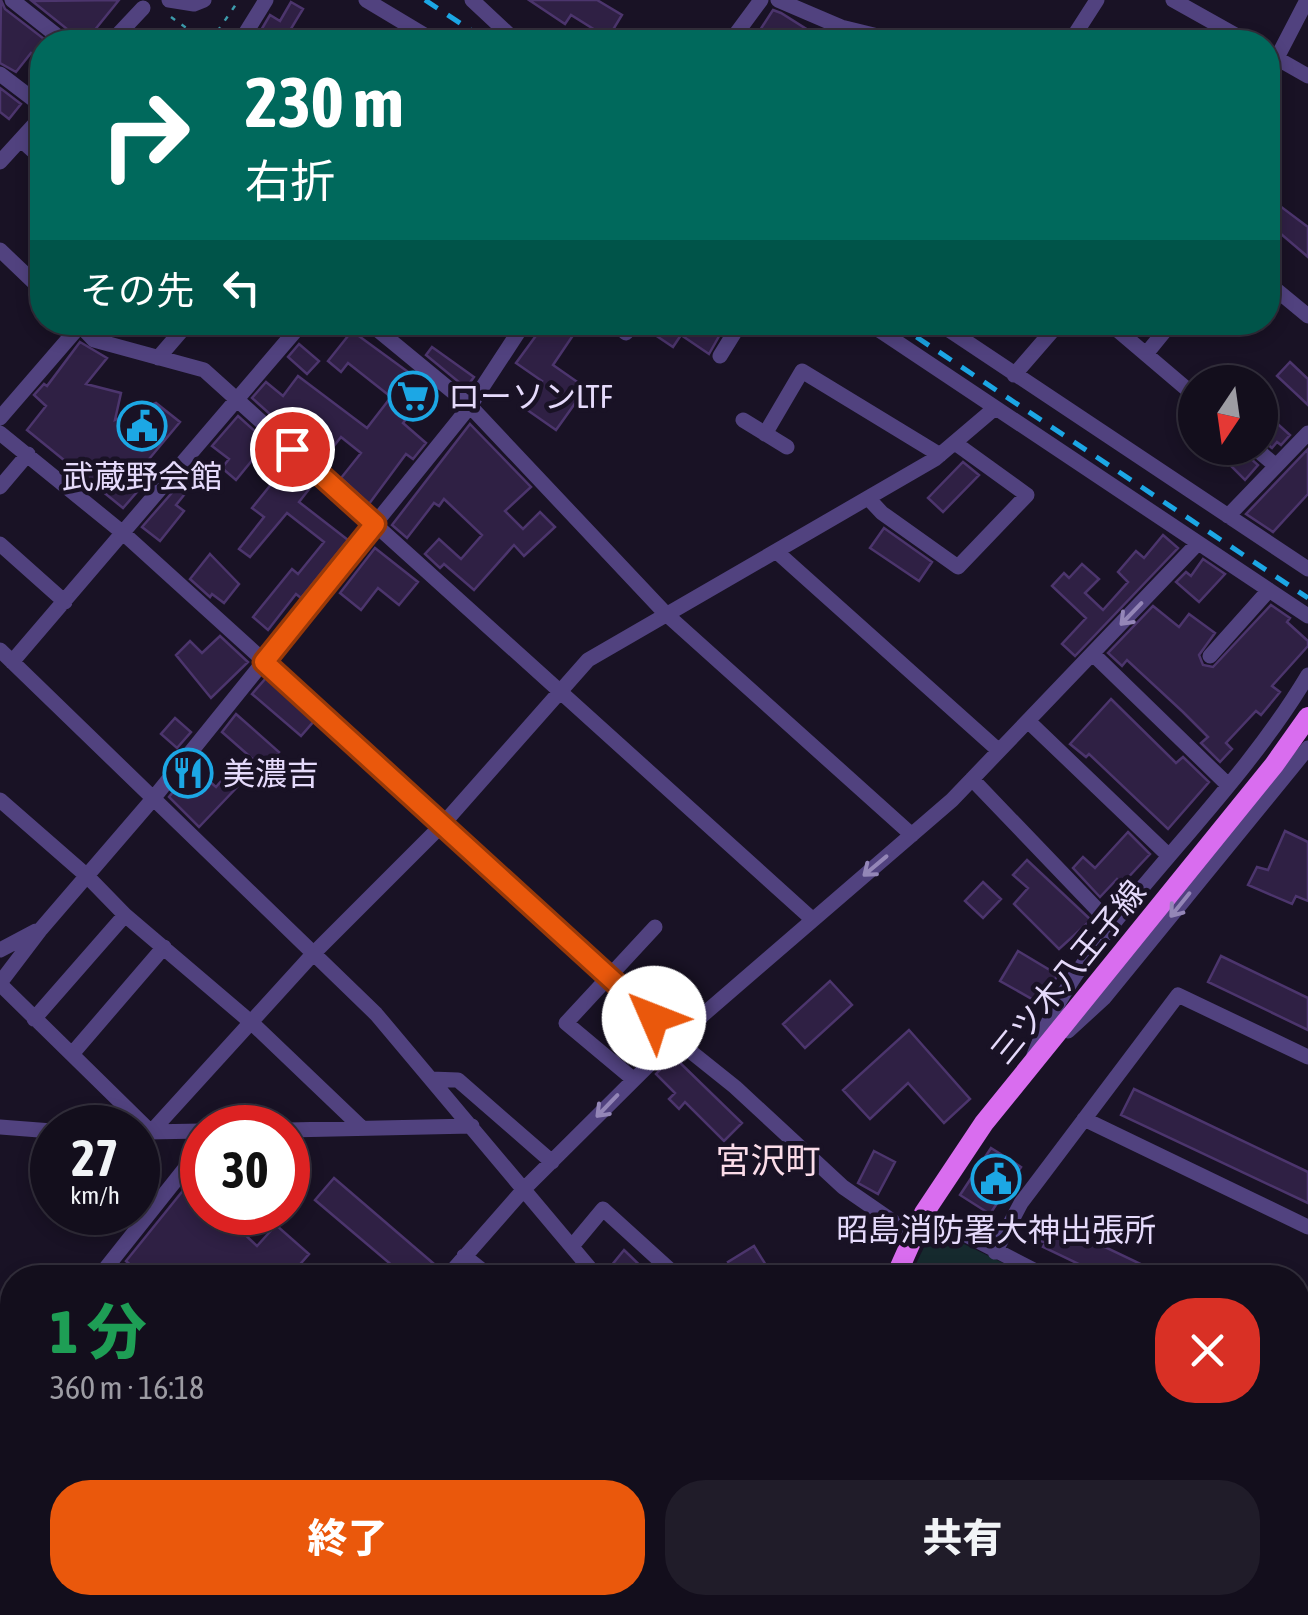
<!DOCTYPE html>
<html lang="ja">
<meta charset="utf-8">
<style>
body{margin:0;font-family:"Asap Condensed","Noto Sans JP",sans-serif;background:#201c29;color:#f1f3f6;height:100vh;display:flex;flex-direction:column;font-size:38px;white-space:nowrap}
*{box-sizing:border-box;margin:0}
p{font-size:32px;color:#9d9ca3}
.icon{flex:none;width:55px;height:55px;fill:none;stroke:currentColor;stroke-width:2;stroke-linecap:round;stroke-linejoin:round}
.map{position:relative;flex:1;overflow:hidden}
.panel{position:absolute;left:0px;top:1265px;width:1310px;height:350px;display:flex;flex-direction:column;background:#130e1c;border-radius:40px 40px 0 0;box-shadow:0 5px 15px #0003,0 0 0 2px #322e3b}
.panel>*{flex:none}
.banner{position:absolute;left:30px;top:30px;width:1250px;height:305px;border-radius:40px;box-shadow:0 5px 15px #0003,0 0 0 2px #322e3b;background:#00695c;color:#fff;overflow:hidden}
.needle{width:65px;rotate:193deg}
.fabs{position:absolute;left:1178px;top:365px;display:grid;gap:20px}
.fabs a{display:grid;place-items:center;width:100px;height:100px;border-radius:50%;background:#130e1c;box-shadow:0 5px 15px #0003,0 0 0 2px #322e3b;font-size:50px}
.speed{position:absolute;left:30px;top:1105px;display:flex;gap:20px;font-size:50px;font-weight:700;text-align:center}
.speed>*{display:grid;place-content:center;width:130px;height:130px;border-radius:50%;background:#130e1c;box-shadow:0 5px 15px #0003,0 0 0 2px #322e3b;line-height:1}
.speed small{font-size:25px;font-weight:400}
.speed .limit{border:15px solid #d22;background:#fff;color:#111}
.pin{position:absolute;display:grid;place-items:center;width:85px;height:85px;color:#fff;margin:-42px;border:5px solid #fff;border-radius:50%;box-shadow:0 2px 10px #0007}
.me{position:absolute;width:110px;margin:-55px;rotate:314deg;stroke-linejoin:round;filter:drop-shadow(0 0 8px #0008)}
.turn{display:flex;align-items:center;gap:35px;height:210px;padding:0 50px;font-size:45px}
.turn .icon{width:130px;height:130px;stroke-width:2.5}
.turn b{display:block;font-size:70px;line-height:85px}
.then{display:flex;align-items:center;height:95px;padding:0 50px;background:#0003;gap:20px;font-size:38px}
.round{display:grid;place-items:center;flex:none;width:105px;height:105px;border-radius:40px;background:#201c29}
.summary{display:flex;align-items:center;justify-content:space-between;height:170px;padding:0 50px}
h1{font-size:60px;font-weight:800;line-height:75px;color:#1e9e55}
.primary-button{display:flex;gap:20px;margin-top:auto;padding:20px 50px}
.primary-button a{flex:1;height:115px;border-radius:40px;background:#ea580c;color:#fff;font-size:40px;font-weight:800;line-height:115px;text-align:center}
.primary-button a+a{background:#201c29;color:#f1f3f6}
.map>svg:first-child{display:block}
</style>
<div class="map">
<svg width="1308" height="1615" viewBox="0 0 1308 1615">
<rect width="100%" height="100%" fill="#191225"/>
<path fill="#162a2e" d="M933,1229L1032,1277L909,1278Z
M0,1456L12,1466V1602L169,1603L158,1615H0Z"/>
<path fill="#2f2044" stroke="#4c356d" stroke-width="2.5" d="M1,0L5,9L48,42H42V62L31,53L16,72L0,63Z
M119,0L85,42H76L72,33L32,1Z
M529,0H597L622,15L608,38L571,15L565,24Z
M291,2L303,9L283,42H254L270,15L280,21Z
M773,10L781,13L827,42H780L760,30Z
M0,88L21,104L9,119L0,112Z
M1268,197L1308,227V257L1268,223Z
M546,322H582L553,365L586,388L556,430L523,407L542,381L516,363Z
M636,322H727L709,354L681,335L673,347Z
M352,331L430,388L403,423L426,443L413,459L406,454L369,504L341,478L361,453L341,437L322,461L252,398L266,382L283,396L298,376L367,428L391,397L348,363L341,372L328,361Z
M80,342L107,358L86,384L121,393L115,420L156,403L180,422L134,477L143,485L123,508L27,430L46,406L34,395L44,384L47,386Z
M299,344L319,361L307,374L288,357Z
M432,347L474,377L466,388L426,355Z
M1290,362L1308,379V405L1277,376Z
M1260,408L1290,435L1281,445L1277,442L1272,448L1260,438Z
M238,416L267,442L236,480L222,468L229,459L212,446Z
M470,424L531,487L505,511L523,529L540,512L555,527L524,556L514,545L474,590L444,564L440,568L425,554L439,539L461,559L482,535L444,499L439,506L434,503L407,538L392,525Z
M1308,449V494L1273,532L1246,514Z
M1242,451L1258,465L1245,480L1230,465Z
M963,462L979,475L943,512L928,498Z
M280,464L310,488L299,502L348,540L301,598L296,594L268,630L253,617L292,569L298,574L324,542L287,513L250,557L239,549L264,517L252,508L273,482L269,479Z
M184,479L192,485L176,505L184,511L160,541L142,527Z
M884,528L932,562L919,581L870,548Z
M1163,535L1178,548L1075,656L1062,644L1086,618L1052,586L1064,573L1069,578L1082,564L1099,579L1085,593L1103,610L1128,582L1118,572L1136,551L1144,558Z
M375,548L418,582L399,605L378,588L361,610L340,593Z
M210,554L239,584L224,603L212,594L210,597L190,579Z
M1203,559L1225,574L1199,602L1176,582L1186,572L1191,576Z
M1271,605L1290,618L1287,622L1308,641V646L1272,686L1280,692L1261,715L1256,711L1226,743L1232,749L1220,762L1201,743L1208,737L1183,712L1127,660L1122,666L1108,653L1153,606L1179,627L1189,614L1215,633L1199,655L1203,665L1213,667Z
M220,636L248,662L211,698L176,655L190,641L202,653Z
M266,678L314,721L301,736L252,694Z
M1111,699L1176,763L1183,757L1209,782L1168,829L1089,754L1086,757L1070,744Z
M236,714L279,752L264,769L222,732Z
M175,718L191,732L177,748L161,734Z
M193,767L216,787L229,772L242,782L199,827L169,797Z
M1285,831L1308,842V901L1296,896L1292,904L1248,885L1257,867L1268,870Z
M1128,832L1150,854L1122,884L1117,879L1100,897L1073,868L1083,857L1095,868Z
M1027,860L1091,920L1059,949L1014,904L1028,888L1013,875Z
M983,882L1001,899L983,918L965,901Z
M1018,951L1058,975L1039,1003L1000,981Z
M1221,956L1308,998V1030L1208,982Z
M830,981L852,1005L805,1048L783,1024Z
M909,1030L970,1099L944,1123L908,1083L870,1119L843,1090Z
M673,1056L742,1123L724,1141L685,1102L679,1109L669,1099L675,1093L656,1074Z
M1134,1089L1308,1172V1203L1121,1115Z
M991,1148L1021,1167L990,1214L960,1195Z
M874,1151L895,1162L878,1194L858,1183Z
M202,1167V1212H232L227,1218L257,1246L276,1225L309,1254L288,1278H145L126,1261Z
M334,1178L434,1264L422,1278H407L315,1200Z
M1044,1218L1170,1278H1108L1043,1247L1045,1243L1035,1238Z
M754,1246L774,1278H737L728,1262Z
M624,1250L653,1278H614L607,1271Z
M642,1602H684L682,1615H639Z"/>
<g fill="none" stroke-linecap="round" stroke-linejoin="round">
<path stroke="#3d9bac" stroke-width="2.5" stroke-dasharray="5 8" stroke-linecap="butt" d="M171,17L206,42
M210,42L239,0"/>
<path stroke="#51427f" stroke-width="15" d="M12,0L65,42
M169,0L194,4L204,0
M366,0L436,42
M472,0L517,42
M778,0L841,27L886,38L893,42
M1173,0L1248,42
M111,42L143,8
M240,42L266,0
M730,42L761,0
M1070,42L1097,0
M1271,55L1308,76
M0,74L42,106
M1268,75L1307,0
M21,140L42,159
M0,162L42,116
M0,250L42,290
M1268,283L1308,316
M77,322L94,340L204,370L812,919
M368,322L470,406L666,614L912,835
M613,322L626,333
M867,322L1308,616
M937,322L1308,569
M1108,322L1195,396
M1146,354L1172,322
M720,356L741,322
M158,358L189,322
M1014,375L1060,322
M0,418L83,322
M743,420L787,447
M0,433L123,533L611,976L675,1039L735,1087L843,1187L914,1236
M765,434L802,371L940,455
M1255,448L1276,466
M0,487L28,454
M869,499L882,513L958,567L1027,495L955,443
M1228,516L1308,433
M0,544L65,602
M778,553L998,750
M0,650L376,1014L598,1278
M1093,654L1227,784
M1210,656L1269,590
M12,662L303,322
M1028,721L1169,856
M972,779L1112,925
M0,800L87,876L125,915L253,1024L362,1128
M0,950L36,931
M0,983L41,929L152,800L470,406L525,322
M0,984L151,1132L313,954L443,824L588,660L935,459L995,408
M34,1019L125,915
M1068,1031L1104,998L1308,748
M72,1054L164,947
M1034,1055C1057,993 1096,945 1137,894C1196,823 1261,754 1308,675
M431,1079L458,1080L552,1162
M633,1079L566,1023L655,927
M1084,1119L1308,1227
M0,1127L52,1131
M288,1130L472,1126
M147,1132L202,1131
M924,1213L1049,1278
M573,1245L603,1209L679,1278
M995,1252L1021,1203L1178,995L1308,1057
M464,1256L492,1278
M98,1278L202,1147
M446,1278L525,1188L675,1039L952,800L1198,543
M1298,1343L1308,1340
M0,1367L12,1378
M0,1416L12,1400
M1298,1470L1305,1504
M1278,1602L1282,1615L1308,1609
M174,1615L184,1602
M1080,1615L1084,1602"/>
<path stroke="#d96def" stroke-width="20" d="M895,1278L924,1213L984,1123L1274,765L1308,717
M745,1615L751,1602"/>
<path stroke="#1ca7e5" stroke-width="5" stroke-dasharray="15 12" stroke-linecap="butt" d="M425,0L489,42
M894,322L1308,598"/>
</g>
<defs><path id="oneway-shaft" d="M-6 0H5M1.5-3L5.5 0L1.5 3" fill="none" stroke-width="1.6" stroke-linecap="round" stroke-linejoin="round" transform="scale(2.5)"/></defs>
<g stroke="#9486b7">
<use href="#oneway-shaft" transform="translate(1131 614) rotate(134)"/>
<use href="#oneway-shaft" transform="translate(875 866) rotate(140)"/>
<use href="#oneway-shaft" transform="translate(1180 905) rotate(129)"/>
<use href="#oneway-shaft" transform="translate(607 1106) rotate(134)"/>
</g>
<g fill="none" stroke-linecap="round" stroke-linejoin="round">
<g stroke="#983908" stroke-width="25">
<path id="route" d="M292,449L375,524L264,662L654,1018"/>
</g>
<use href="#route" stroke="#ea580c" stroke-width="18"/>
</g>
<defs>
<g id="supermarket-ring" transform="scale(2.5)"><circle r="9.5" fill="#191225" stroke="#1ca7e5" stroke-width="1.5"/><path d="M-6-5.5h2.5l.6 2H6L4.5 2H-2.5L-4.4-4H-6ZM-1.5 3.2a1.3 1.3 0 1 0 .1 0ZM3 3.2a1.3 1.3 0 1 0 .1 0Z" fill="#1ca7e5"/></g>
<g id="civic-ring" transform="scale(2.5)"><circle r="9.5" fill="#191225" stroke="#1ca7e5" stroke-width="1.5"/><path d="M-.6-6.5H3V-4.5H.6V-3L4-1V1h2V6H-6V1h2V-1L-.6-3ZM-1.2 2.5V6h2.4V2.5Z" fill="#1ca7e5"/></g>
<g id="restaurant-ring" transform="scale(2.5)"><circle r="9.5" fill="#191225" stroke="#1ca7e5" stroke-width="1.5"/><path d="M-5-6h1v4h1v-4h1v4h1v-4h1v5L-1.5 .5V6h-2V.5L-5-1ZM5-6V6H3V1.5H1.5Q1.5-4 5-6Z" fill="#1ca7e5"/></g>
</defs>
<g fill-rule="evenodd">
<use href="#supermarket-ring" x="413" y="396"/>
<use href="#civic-ring" x="142" y="426"/>
<use href="#restaurant-ring" x="188" y="773"/>
<use href="#civic-ring" x="996" y="1179"/>
</g>
<g text-anchor="middle" dominant-baseline="central" stroke-width="9" stroke-linejoin="round" paint-order="stroke">
<g font-size="32" fill="#e5dafb" stroke="#191225" text-anchor="start">
<text x="448" y="396">ローソンLTF</text>
<text x="142" y="476" text-anchor="middle">武蔵野会館</text>
<text x="223" y="773">美濃吉</text>
<text x="996" y="1229" text-anchor="middle">昭島消防署大神出張所</text>
</g>
<g font-size="32" fill="#e5dafb" stroke="#191225">
<text transform="translate(1068 972) rotate(-51)">三ツ木八王子線</text>
</g>
<g font-size="35" fill="#fbdce9" stroke="#191225">
<text x="768" y="1160">宮沢町</text>
</g>
</g>
</svg>
<div class="fabs">
<a><svg class="needle" viewBox="-14 -14 28 28"><path d="M0-13l5 13h-10z" fill="#e53935"/><path d="M0 13l5-13h-10z" fill="#9d9ca3"/></svg></a>
</div>
<div class="speed"><div>27<small>km/h</small></div><div class="limit">30</div></div>
<div class="pin" style="left:292px;top:449px;background:#d93025"><svg class="icon" aria-label="arrive" viewBox="0 0 24 24"><path d="M6 21V4h12l-3 4 3 4H6"/></svg></div>
<svg class="me" style="left:654px;top:1018px" viewBox="-20 -20 40 40"><circle r="19" fill="#fff"/><path d="M0-13L10 11 0 6-10 11z" fill="#ea580c"/></svg>
<div class="banner">
<div class="turn"><svg class="icon" aria-label="right" viewBox="0 0 24 24"><path d="M7 20v-9h11M14 6l5 5-5 5"/></svg><div><b>230 m</b>右折</div></div>
<div class="then">その先<svg class="icon" aria-label="left" viewBox="0 0 24 24"><path d="M17 20v-9H6M10 6l-5 5 5 5"/></svg></div>
</div>
<section class="panel">
<div class="summary"><div><h1>1 分</h1><p>360 m · 16:18</p></div><a class="round" style="background:#d93025;color:#fff"><svg class="icon" aria-label="close" viewBox="0 0 24 24"><path d="M6 6l12 12M18 6L6 18"/></svg></a></div>
<div class="primary-button"><a>終了</a><a>共有</a></div>
</section>
</div>
